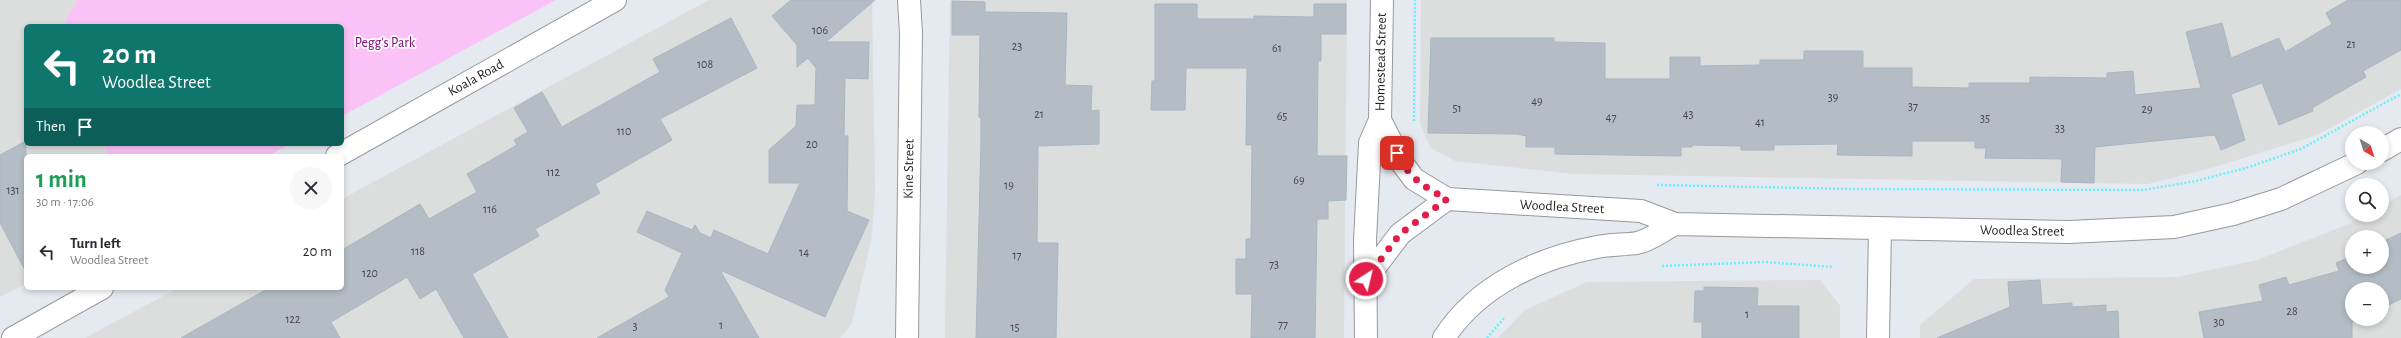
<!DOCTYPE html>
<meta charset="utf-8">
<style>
body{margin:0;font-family:"Alegreya Sans",sans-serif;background:#f7f7f7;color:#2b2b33;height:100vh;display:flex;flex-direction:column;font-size:15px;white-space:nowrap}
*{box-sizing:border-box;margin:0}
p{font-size:13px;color:#7c7c81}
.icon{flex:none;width:22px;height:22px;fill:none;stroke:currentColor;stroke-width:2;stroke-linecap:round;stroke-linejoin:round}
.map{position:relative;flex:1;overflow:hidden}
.side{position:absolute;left:24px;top:154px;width:320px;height:136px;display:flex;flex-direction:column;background:#fff;border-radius:6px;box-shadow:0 2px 6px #0003}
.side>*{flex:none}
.banner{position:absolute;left:24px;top:24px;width:320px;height:122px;border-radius:6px;box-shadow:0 2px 6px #0003;background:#0f766e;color:#fff;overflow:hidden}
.needle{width:26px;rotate:141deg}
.fabs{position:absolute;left:2345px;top:126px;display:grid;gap:8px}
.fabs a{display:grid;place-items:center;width:44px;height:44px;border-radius:50%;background:#fff;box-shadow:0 2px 6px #0003;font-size:20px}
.pin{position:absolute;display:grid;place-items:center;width:34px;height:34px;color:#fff;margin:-17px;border-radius:8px;box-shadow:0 2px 6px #0006}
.me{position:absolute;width:44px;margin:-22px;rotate:35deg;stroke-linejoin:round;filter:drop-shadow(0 0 3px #0008)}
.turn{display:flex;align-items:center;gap:14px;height:84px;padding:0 12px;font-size:18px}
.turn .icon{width:52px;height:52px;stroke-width:2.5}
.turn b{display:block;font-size:28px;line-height:34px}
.then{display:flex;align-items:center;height:38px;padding:0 12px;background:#0003;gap:8px;font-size:15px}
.round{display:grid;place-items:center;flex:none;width:42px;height:42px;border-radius:21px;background:#f7f7f7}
.overview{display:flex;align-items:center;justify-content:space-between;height:68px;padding:0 12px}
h1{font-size:24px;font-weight:700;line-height:30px;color:#1e9e55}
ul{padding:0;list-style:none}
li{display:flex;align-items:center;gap:12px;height:60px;padding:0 12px}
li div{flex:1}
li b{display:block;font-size:15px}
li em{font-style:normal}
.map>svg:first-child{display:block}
</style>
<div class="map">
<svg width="2401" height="338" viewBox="0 0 2401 338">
<rect width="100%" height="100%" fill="#e5e9f0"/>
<path fill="#dcdddd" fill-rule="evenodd" d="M0,0H77L63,26H26V144H103L109,156H26V284L0,297Z
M709,0H872L875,191L873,222L871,240L852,323L840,338H85L178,288H342V199Z
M950,0H1347L1344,338H945Z
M1421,0H2401V89L2317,135L2215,167L2148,184L1574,174L1455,161L1431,148L1420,124Z
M2401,195V338H1920V325L1974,279L2177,277L2257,260L2349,224L2366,215H2382V206ZM2352,237H2382V267H2352ZM2352,289H2382V319H2352Z
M1820,280L1840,306V338H1498L1525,310L1587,282Z"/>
<path fill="#fac2f7" d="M77,0H556L342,116V26H63Z
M103,144H290L268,156H109Z"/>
<path fill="#b4bdc5" stroke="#a7b7c2" d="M791,0H875L826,42H869L868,79L845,78L844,136H848L847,211L869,220L825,317L720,270L759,338H597L669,297L665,290L682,253L637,232L647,211L692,230L695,225L700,233L711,238L714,230L768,254L800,183H769V150L796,126L797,105H815L816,68L808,58L797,67V45L772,16Z
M2348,0H2401V50L2363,71L2366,77L2312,108L2313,111L2279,125L2262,83L2231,94L2245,140L2221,150L2215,135L2095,147L2094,183L2061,182L2062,159L1985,158L1986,148H1975V141H1912V156L1837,155L1838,144L1774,145V150H1741V146L1692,145V147H1681V156L1555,154V147H1526V136L1517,134L1428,133L1431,38H1554V42L1605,43V79H1670V57H1700V66L1760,65V60H1804V51H1863V68H1912V87L1969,88V83H2030V77L2107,78V73L2133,71L2135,95L2201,88L2186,32L2222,23L2231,58L2279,38L2285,52L2332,24L2326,13Z
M952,1L985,2V12L1067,13L1065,85L1092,86L1091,111L1099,110V144L1038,146L1037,243H1058L1056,338H976L981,142V118L979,117L980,35H952Z
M1155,4H1197V19H1254V16L1314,17V4H1346V34H1321V61H1318L1317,156H1347L1346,200L1328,201V219H1317L1315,338H1251L1252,294H1236V259H1246V239H1251L1252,145H1246L1247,68H1186L1185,110H1151L1152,81H1155Z
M731,18L757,68L660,119L672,140L595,184L600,193L535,229L539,236L472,274L508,338H464L436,289L420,299L407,277L331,322L340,338H181L269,288H342V250L420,204L429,219L477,192L467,174L517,145L514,140L528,132L514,108L542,92L562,127L660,72L653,59Z
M26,141V272L0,223V155Z
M2401,233V299L2382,308V289H2352V319H2359L2352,322V338H2204L2199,312L2263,301L2259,285L2286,277L2289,285L2339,271L2336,263L2352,256V267H2382V242Z
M2040,280L2042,305L2072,303V307L2106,305V312L2118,311L2119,338H1937L2010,307L2008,282Z
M1704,287L1758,288L1757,306H1799V338H1702V322H1694L1695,291H1704Z"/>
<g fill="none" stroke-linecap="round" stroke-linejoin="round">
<g stroke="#999" stroke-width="24">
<path id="street" d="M1380,120L1402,163L1414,179L1447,199L1641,211L1675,224L2069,232L2174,227L2233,214L2281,199L2357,163
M2382,150L2401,139
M337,156L615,0
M1366,279L1400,234L1447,199
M13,338L102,288
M907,338L911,33L909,0
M1366,338L1365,240L1370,143L1380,120L1382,0
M1444,338C1477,286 1538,258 1597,247C1610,244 1624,245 1637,243C1649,241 1663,230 1675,224
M1878,338L1880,229"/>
</g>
<path stroke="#6beffc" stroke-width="2.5" stroke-dasharray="2 2" stroke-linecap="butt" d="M1414,121L1415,0
M1657,185L1855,189L2143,190L2196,181L2249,167L2301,149L2401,94
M1662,266L1765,262L1833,267
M1487,338L1505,317"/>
<use href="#street" stroke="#fff" stroke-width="22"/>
</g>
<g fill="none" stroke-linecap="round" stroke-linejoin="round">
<path stroke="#e11d48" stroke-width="7" stroke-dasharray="0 12.6" d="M1366,279L1400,234L1447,199C1425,188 1407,176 1397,153"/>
</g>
<g text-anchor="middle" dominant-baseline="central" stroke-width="3.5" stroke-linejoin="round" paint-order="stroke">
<g font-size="12" fill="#444648">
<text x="820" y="30">106</text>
<text x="2351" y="44">21</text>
<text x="1017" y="46">23</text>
<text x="1277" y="48">61</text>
<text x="705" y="64">108</text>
<text x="1833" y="97">39</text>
<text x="1537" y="101">49</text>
<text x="1913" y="106">37</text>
<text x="1457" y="108">51</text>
<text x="2147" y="109">29</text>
<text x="1039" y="114">21</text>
<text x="1688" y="114">43</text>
<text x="1282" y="116">65</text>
<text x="1611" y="117">47</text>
<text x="1985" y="118">35</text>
<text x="1760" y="122">41</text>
<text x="2060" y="128">33</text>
<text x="624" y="131">110</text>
<text x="812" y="144">20</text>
<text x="553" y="172">112</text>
<text x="1299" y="180">69</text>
<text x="1009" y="185">19</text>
<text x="13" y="190">131</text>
<text x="490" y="209">116</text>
<text x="418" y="251">118</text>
<text x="804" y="252">14</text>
<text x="1017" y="255">17</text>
<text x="1274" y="264">73</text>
<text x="370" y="273">120</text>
<text x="2292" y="311">28</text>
<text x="1747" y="314">1</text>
<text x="293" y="319">122</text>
<text x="2219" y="322">30</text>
<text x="1283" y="324">77</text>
<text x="721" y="325">1</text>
<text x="635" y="326">3</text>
<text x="1015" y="327">15</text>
</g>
<g font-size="14" fill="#800a78" stroke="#fff">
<text x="385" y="43">Pegg's Park</text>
</g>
<g font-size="14" fill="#1f1f1f" stroke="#fff">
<text transform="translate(1381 62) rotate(-89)">Homestead Street</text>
<text transform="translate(476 78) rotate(-29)">Koala Road</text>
<text transform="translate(909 169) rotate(-89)">Kine Street</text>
<text transform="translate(1562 207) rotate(3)">Woodlea Street</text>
<text transform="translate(2022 231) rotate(1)">Woodlea Street</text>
</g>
</g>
</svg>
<div class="fabs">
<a><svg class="needle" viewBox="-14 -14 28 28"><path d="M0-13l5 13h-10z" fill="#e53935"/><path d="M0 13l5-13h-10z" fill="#7c7c81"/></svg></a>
<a><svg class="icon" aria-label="search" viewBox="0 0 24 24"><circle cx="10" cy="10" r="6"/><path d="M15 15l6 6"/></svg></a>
<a>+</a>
<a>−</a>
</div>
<div class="pin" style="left:1397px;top:153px;background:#d93025"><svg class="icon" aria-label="arrive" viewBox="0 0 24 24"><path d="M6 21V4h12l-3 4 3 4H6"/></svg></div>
<svg class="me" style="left:1366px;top:279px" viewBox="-20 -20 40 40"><circle r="17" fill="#e11d48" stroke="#fff" stroke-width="3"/><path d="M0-11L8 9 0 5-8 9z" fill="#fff"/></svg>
<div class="banner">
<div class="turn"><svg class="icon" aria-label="left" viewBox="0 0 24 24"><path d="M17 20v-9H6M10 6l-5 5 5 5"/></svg><div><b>20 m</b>Woodlea Street</div></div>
<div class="then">Then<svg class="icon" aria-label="arrive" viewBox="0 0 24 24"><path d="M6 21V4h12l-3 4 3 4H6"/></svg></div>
</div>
<section class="side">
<div class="overview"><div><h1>1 min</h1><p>30 m · 17:06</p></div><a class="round"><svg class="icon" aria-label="close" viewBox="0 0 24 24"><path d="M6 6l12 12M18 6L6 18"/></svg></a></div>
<ul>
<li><svg class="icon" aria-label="left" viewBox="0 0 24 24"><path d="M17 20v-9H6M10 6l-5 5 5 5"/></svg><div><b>Turn left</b><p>Woodlea Street</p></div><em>20 m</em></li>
</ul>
</section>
</div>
